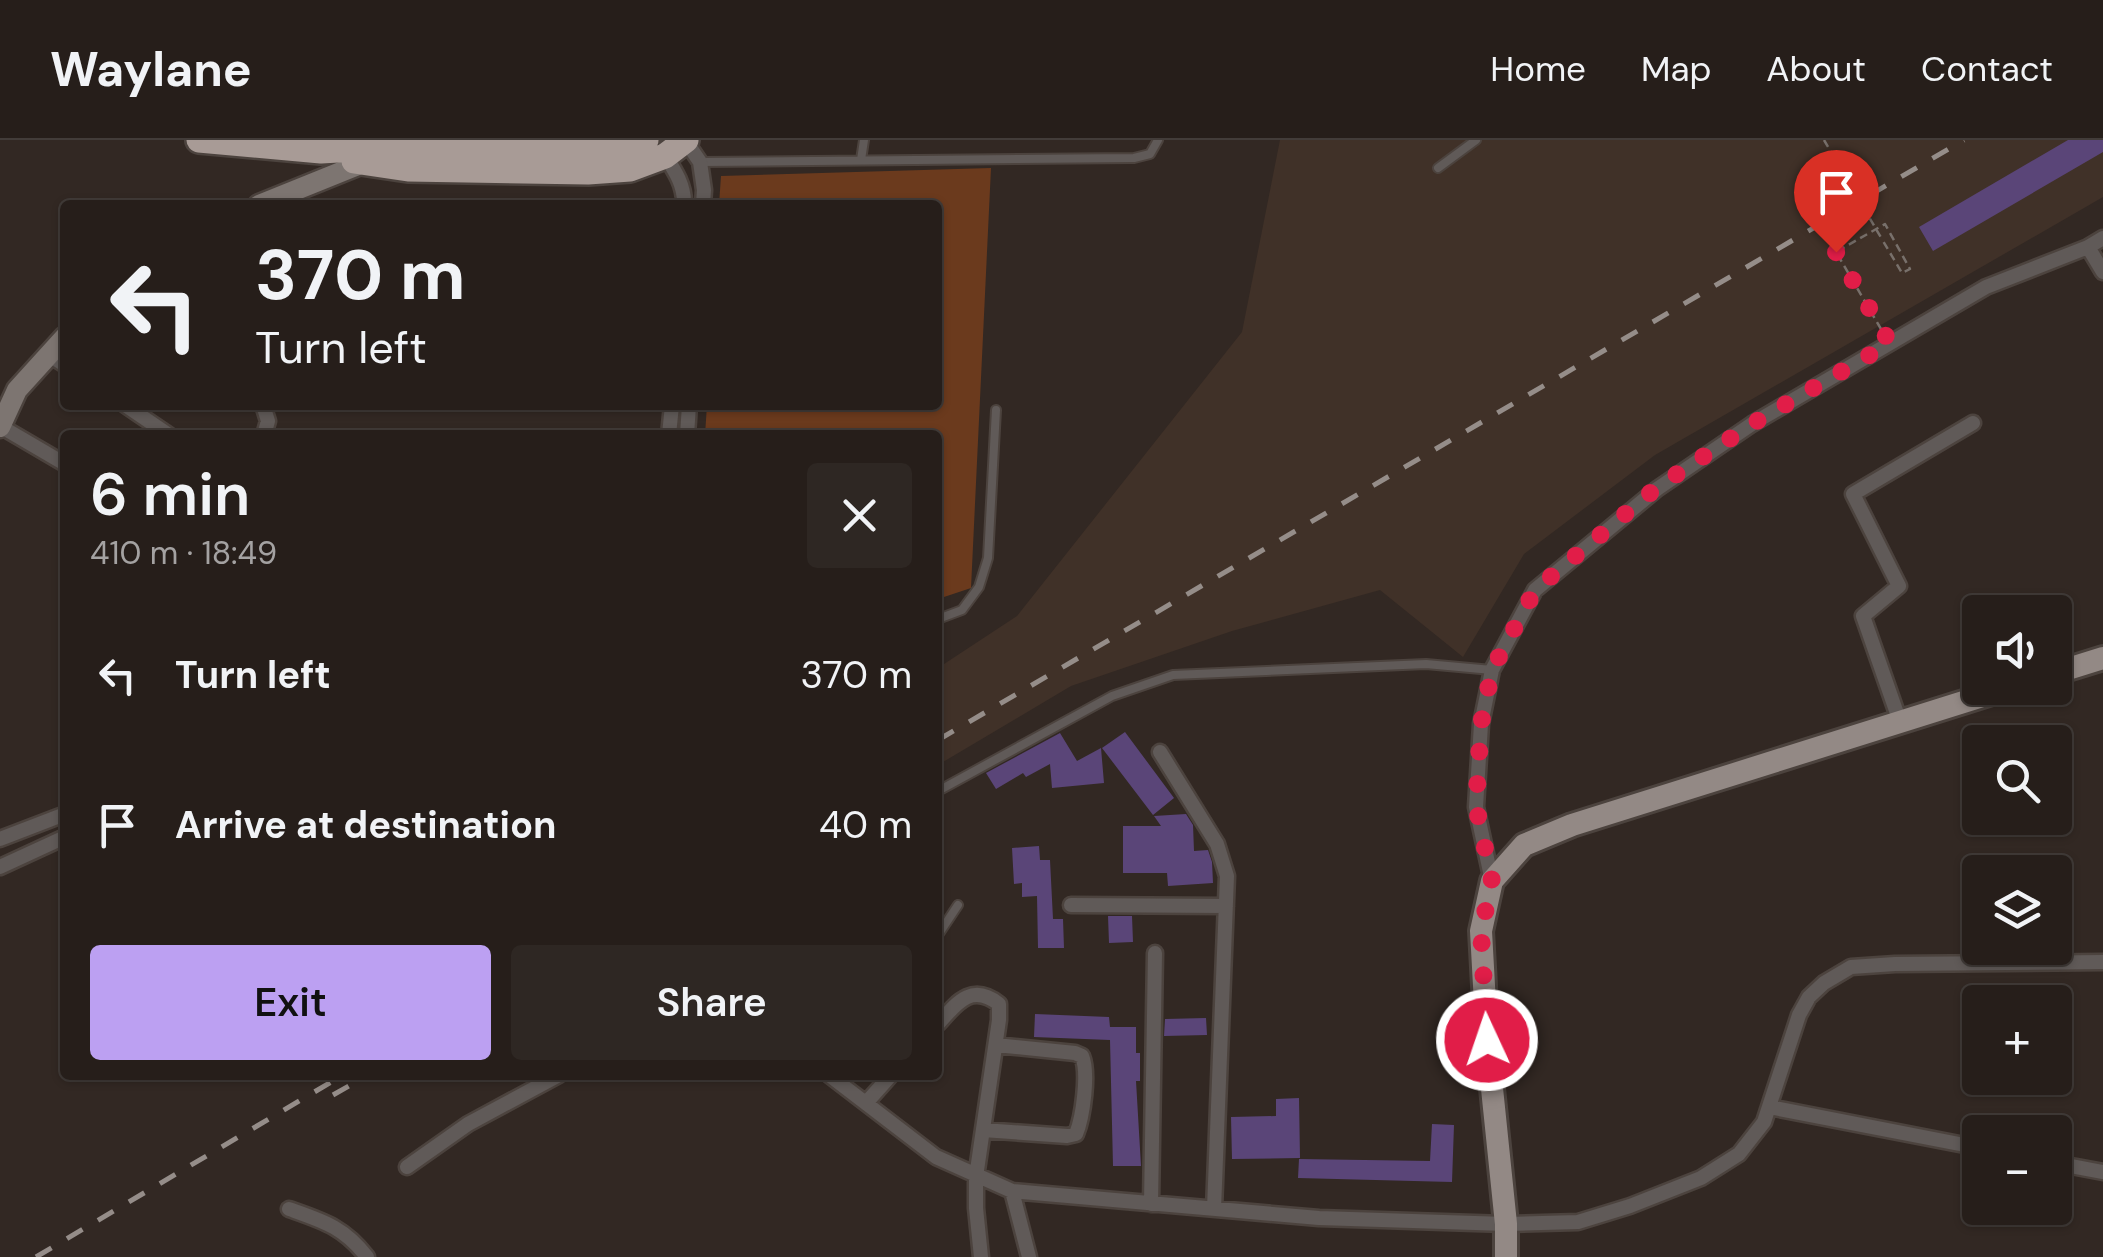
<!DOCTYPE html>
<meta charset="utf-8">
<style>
body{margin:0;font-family:"DM Sans",sans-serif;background:#2e2723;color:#f1f3f6;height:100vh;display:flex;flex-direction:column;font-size:38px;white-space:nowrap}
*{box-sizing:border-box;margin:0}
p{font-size:32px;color:#a4a2a2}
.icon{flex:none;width:55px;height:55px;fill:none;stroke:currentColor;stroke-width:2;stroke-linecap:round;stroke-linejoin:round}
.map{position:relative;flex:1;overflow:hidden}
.side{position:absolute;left:60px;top:290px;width:882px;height:650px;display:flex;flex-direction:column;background:#261e1a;border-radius:10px;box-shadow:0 2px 8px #0004,0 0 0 2px #423c39}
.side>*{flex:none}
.top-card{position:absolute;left:60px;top:60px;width:882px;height:210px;border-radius:10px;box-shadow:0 2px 8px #0004,0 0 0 2px #423c39;background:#261e1a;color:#f1f3f6;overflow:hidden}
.fabs{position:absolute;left:1962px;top:455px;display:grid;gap:20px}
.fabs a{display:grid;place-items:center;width:110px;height:110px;border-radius:10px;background:#261e1a;box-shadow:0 2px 8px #0004,0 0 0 2px #423c39;font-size:50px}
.pin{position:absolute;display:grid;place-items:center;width:85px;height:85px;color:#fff;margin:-102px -42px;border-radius:50% 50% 50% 0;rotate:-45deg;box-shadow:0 0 10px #0007}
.pin .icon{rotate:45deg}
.me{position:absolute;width:110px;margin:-55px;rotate:357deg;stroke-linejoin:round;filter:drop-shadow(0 0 8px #0008)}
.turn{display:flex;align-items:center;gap:35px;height:210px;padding:0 30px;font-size:45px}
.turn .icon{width:130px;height:130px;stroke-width:2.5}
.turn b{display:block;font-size:70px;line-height:85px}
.round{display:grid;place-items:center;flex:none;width:105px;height:105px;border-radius:10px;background:#2e2723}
.overview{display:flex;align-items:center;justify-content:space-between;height:170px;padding:0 30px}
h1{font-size:60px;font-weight:600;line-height:75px}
.primary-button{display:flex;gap:20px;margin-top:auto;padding:20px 30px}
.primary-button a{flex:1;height:115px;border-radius:10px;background:#bca0f2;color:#111;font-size:40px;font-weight:600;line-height:115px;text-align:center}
.primary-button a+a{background:#2e2723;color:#f1f3f6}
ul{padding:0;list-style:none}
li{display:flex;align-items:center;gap:30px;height:150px;padding:0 30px}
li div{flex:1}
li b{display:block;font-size:38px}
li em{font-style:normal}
header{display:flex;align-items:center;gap:60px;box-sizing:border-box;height:140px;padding:0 50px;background:#261e1a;border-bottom:2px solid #423c39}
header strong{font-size:48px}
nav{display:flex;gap:55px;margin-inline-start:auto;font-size:35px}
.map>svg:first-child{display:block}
</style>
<header>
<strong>Waylane</strong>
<nav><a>Home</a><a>Map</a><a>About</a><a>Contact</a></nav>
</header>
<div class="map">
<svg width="2103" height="1117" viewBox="0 0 2103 1117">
<rect width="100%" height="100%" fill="#322823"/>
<path fill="#403128" d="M1280,0H2103V57L1655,315L1524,414L1463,517L1380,450L1232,491L1071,546L938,625V528L1017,476L1242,192Z"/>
<path fill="#6b3a1d" d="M991,28L971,448L938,459V295H705L707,265H938V65H719L721,36Z"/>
<path fill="#5a4578" d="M2068,0H2103V12L1933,111L1919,87Z
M1125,592L1174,658L1153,675L1102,608Z
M1060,593L1077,621L1101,608L1104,643L1052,648L1050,624L1026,637L1023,633L996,649L986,633Z
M1186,674L1193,685L1194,711L1208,710L1212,722L1213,743L1168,746L1167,733H1123V686H1161L1154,676Z
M1039,706L1040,720H1050L1053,779H1063L1064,808H1038L1037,756L1022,757V743L1014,744L1012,708Z
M1108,776H1132L1133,802L1109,803Z
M1035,874L1109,877L1110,887H1136V913H1140V941H1136L1141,1026H1113L1110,900L1034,897Z
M1206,878L1207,895L1164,896L1165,879Z
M1299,958L1300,1018L1232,1019L1231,977L1276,976V959Z
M1432,984L1454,985L1452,1042L1298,1038L1299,1019L1430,1021Z"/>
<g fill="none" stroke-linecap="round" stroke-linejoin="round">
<g stroke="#4c433e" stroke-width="12">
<path id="lane" d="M861,20L864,0
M700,22L1134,18L1150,14L1158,0
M1438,28L1476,0
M938,479L962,470L979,447L988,418L996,270
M938,651L1112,556L1173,535L1426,524L1492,530
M938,795L958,765"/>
</g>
<g stroke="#4c433e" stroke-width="19">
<path id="street" d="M685,0L700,22L704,50L703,65
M662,11C673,28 685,44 684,65
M2103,98L2088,107L2103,132
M48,214L65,225
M125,265L169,295
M263,265L268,281L264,295
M0,286L65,324
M669,295L672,265
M687,295L689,265
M1900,582L1863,476L1899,446L1853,354L1973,283
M1160,612L1217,704L1227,736L1214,1069
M0,699L65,674
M0,727L65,697
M1492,741L1476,667L1481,584L1492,530L1535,450L1657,349L1752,284L1986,147L2088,107
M1071,765L1226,766
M938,884C956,864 971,842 999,864V880L976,1037V1068L981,1117
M829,935L936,1017L1012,1051L1319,1078L1506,1084L1578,1082L1630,1066L1701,1038L1739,1014L1764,982L1799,875L1809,857L1824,843L1851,827L1895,824L2103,822
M866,963L891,935
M1769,967L1980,1008
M983,990L1067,996L1076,994C1083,977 1089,933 1082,916L1075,913L996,905
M2055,1023L2103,1032
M407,1027L468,984L559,935
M1012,1051L1029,1117
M1151,1064L1155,813
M289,1069C323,1081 344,1087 367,1117"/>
</g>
<g stroke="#4c433e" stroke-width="25">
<path id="secondary" d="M259,65L363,23L366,18
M0,287L17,250L65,197"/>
</g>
<g stroke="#4c433e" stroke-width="28">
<path id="primary" d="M2055,533L2103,518
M1506,1117V1084L1487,900L1481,791L1492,741L1524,705L1572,685L2008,548"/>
</g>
<g stroke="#4c433e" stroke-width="30">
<path id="highway" d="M199,0L321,11L373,8L578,11L624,8L646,0
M354,21L408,29L588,32L630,29L665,16L686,0"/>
</g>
<path stroke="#78706b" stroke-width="2.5" stroke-dasharray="8 5" stroke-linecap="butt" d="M1881,189L1836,112L1885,84L1910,129L1902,133L1883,101"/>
<use href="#lane" stroke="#605a58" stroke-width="8"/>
<use href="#street" stroke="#605a58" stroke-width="14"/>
<use href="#secondary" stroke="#7d7571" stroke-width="20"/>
<use href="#primary" stroke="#938985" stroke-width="22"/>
<use href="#highway" stroke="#a89b96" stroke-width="25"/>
<path stroke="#958d89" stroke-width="5" stroke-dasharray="18 18" stroke-linecap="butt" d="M938,600L1964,0
M333,955L368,935
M36,1117L343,935"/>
<path stroke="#78706b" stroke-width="2.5" stroke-dasharray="8 5" stroke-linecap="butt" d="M1824,0L1883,101"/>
</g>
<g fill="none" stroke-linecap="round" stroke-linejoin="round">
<path stroke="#e11d48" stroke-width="18" stroke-dasharray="0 32.4" d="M1487,900L1481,791L1492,741L1476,666L1481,584L1492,530L1535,450L1656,348L1752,284L1890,203L1836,112"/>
</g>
</svg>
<div class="fabs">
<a><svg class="icon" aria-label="sound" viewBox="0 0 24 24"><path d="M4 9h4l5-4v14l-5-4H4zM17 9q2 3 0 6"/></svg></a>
<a><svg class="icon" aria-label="search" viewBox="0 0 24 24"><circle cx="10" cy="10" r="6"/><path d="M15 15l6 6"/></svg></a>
<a><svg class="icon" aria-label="layers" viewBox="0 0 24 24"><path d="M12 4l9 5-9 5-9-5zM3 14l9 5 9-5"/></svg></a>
<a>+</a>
<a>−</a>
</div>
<div class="pin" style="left:1836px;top:112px;background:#d93025"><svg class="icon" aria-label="arrive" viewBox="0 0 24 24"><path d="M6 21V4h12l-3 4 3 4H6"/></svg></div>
<svg class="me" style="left:1487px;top:900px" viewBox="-20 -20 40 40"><circle r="17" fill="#e11d48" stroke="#fff" stroke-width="3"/><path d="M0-11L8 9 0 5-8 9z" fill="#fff"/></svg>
<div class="top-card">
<div class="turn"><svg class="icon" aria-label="left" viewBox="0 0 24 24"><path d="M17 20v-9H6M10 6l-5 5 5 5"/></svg><div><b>370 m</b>Turn left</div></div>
</div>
<section class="side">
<div class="overview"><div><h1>6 min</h1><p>410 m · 18:49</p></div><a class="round"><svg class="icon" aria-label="close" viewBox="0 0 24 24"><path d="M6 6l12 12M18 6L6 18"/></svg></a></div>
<ul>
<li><svg class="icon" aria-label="left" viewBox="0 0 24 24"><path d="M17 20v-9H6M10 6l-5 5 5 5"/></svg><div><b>Turn left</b></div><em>370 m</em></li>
<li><svg class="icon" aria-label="arrive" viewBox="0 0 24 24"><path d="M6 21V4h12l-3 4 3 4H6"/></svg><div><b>Arrive at destination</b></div><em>40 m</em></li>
</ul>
<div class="primary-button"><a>Exit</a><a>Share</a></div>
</section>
</div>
